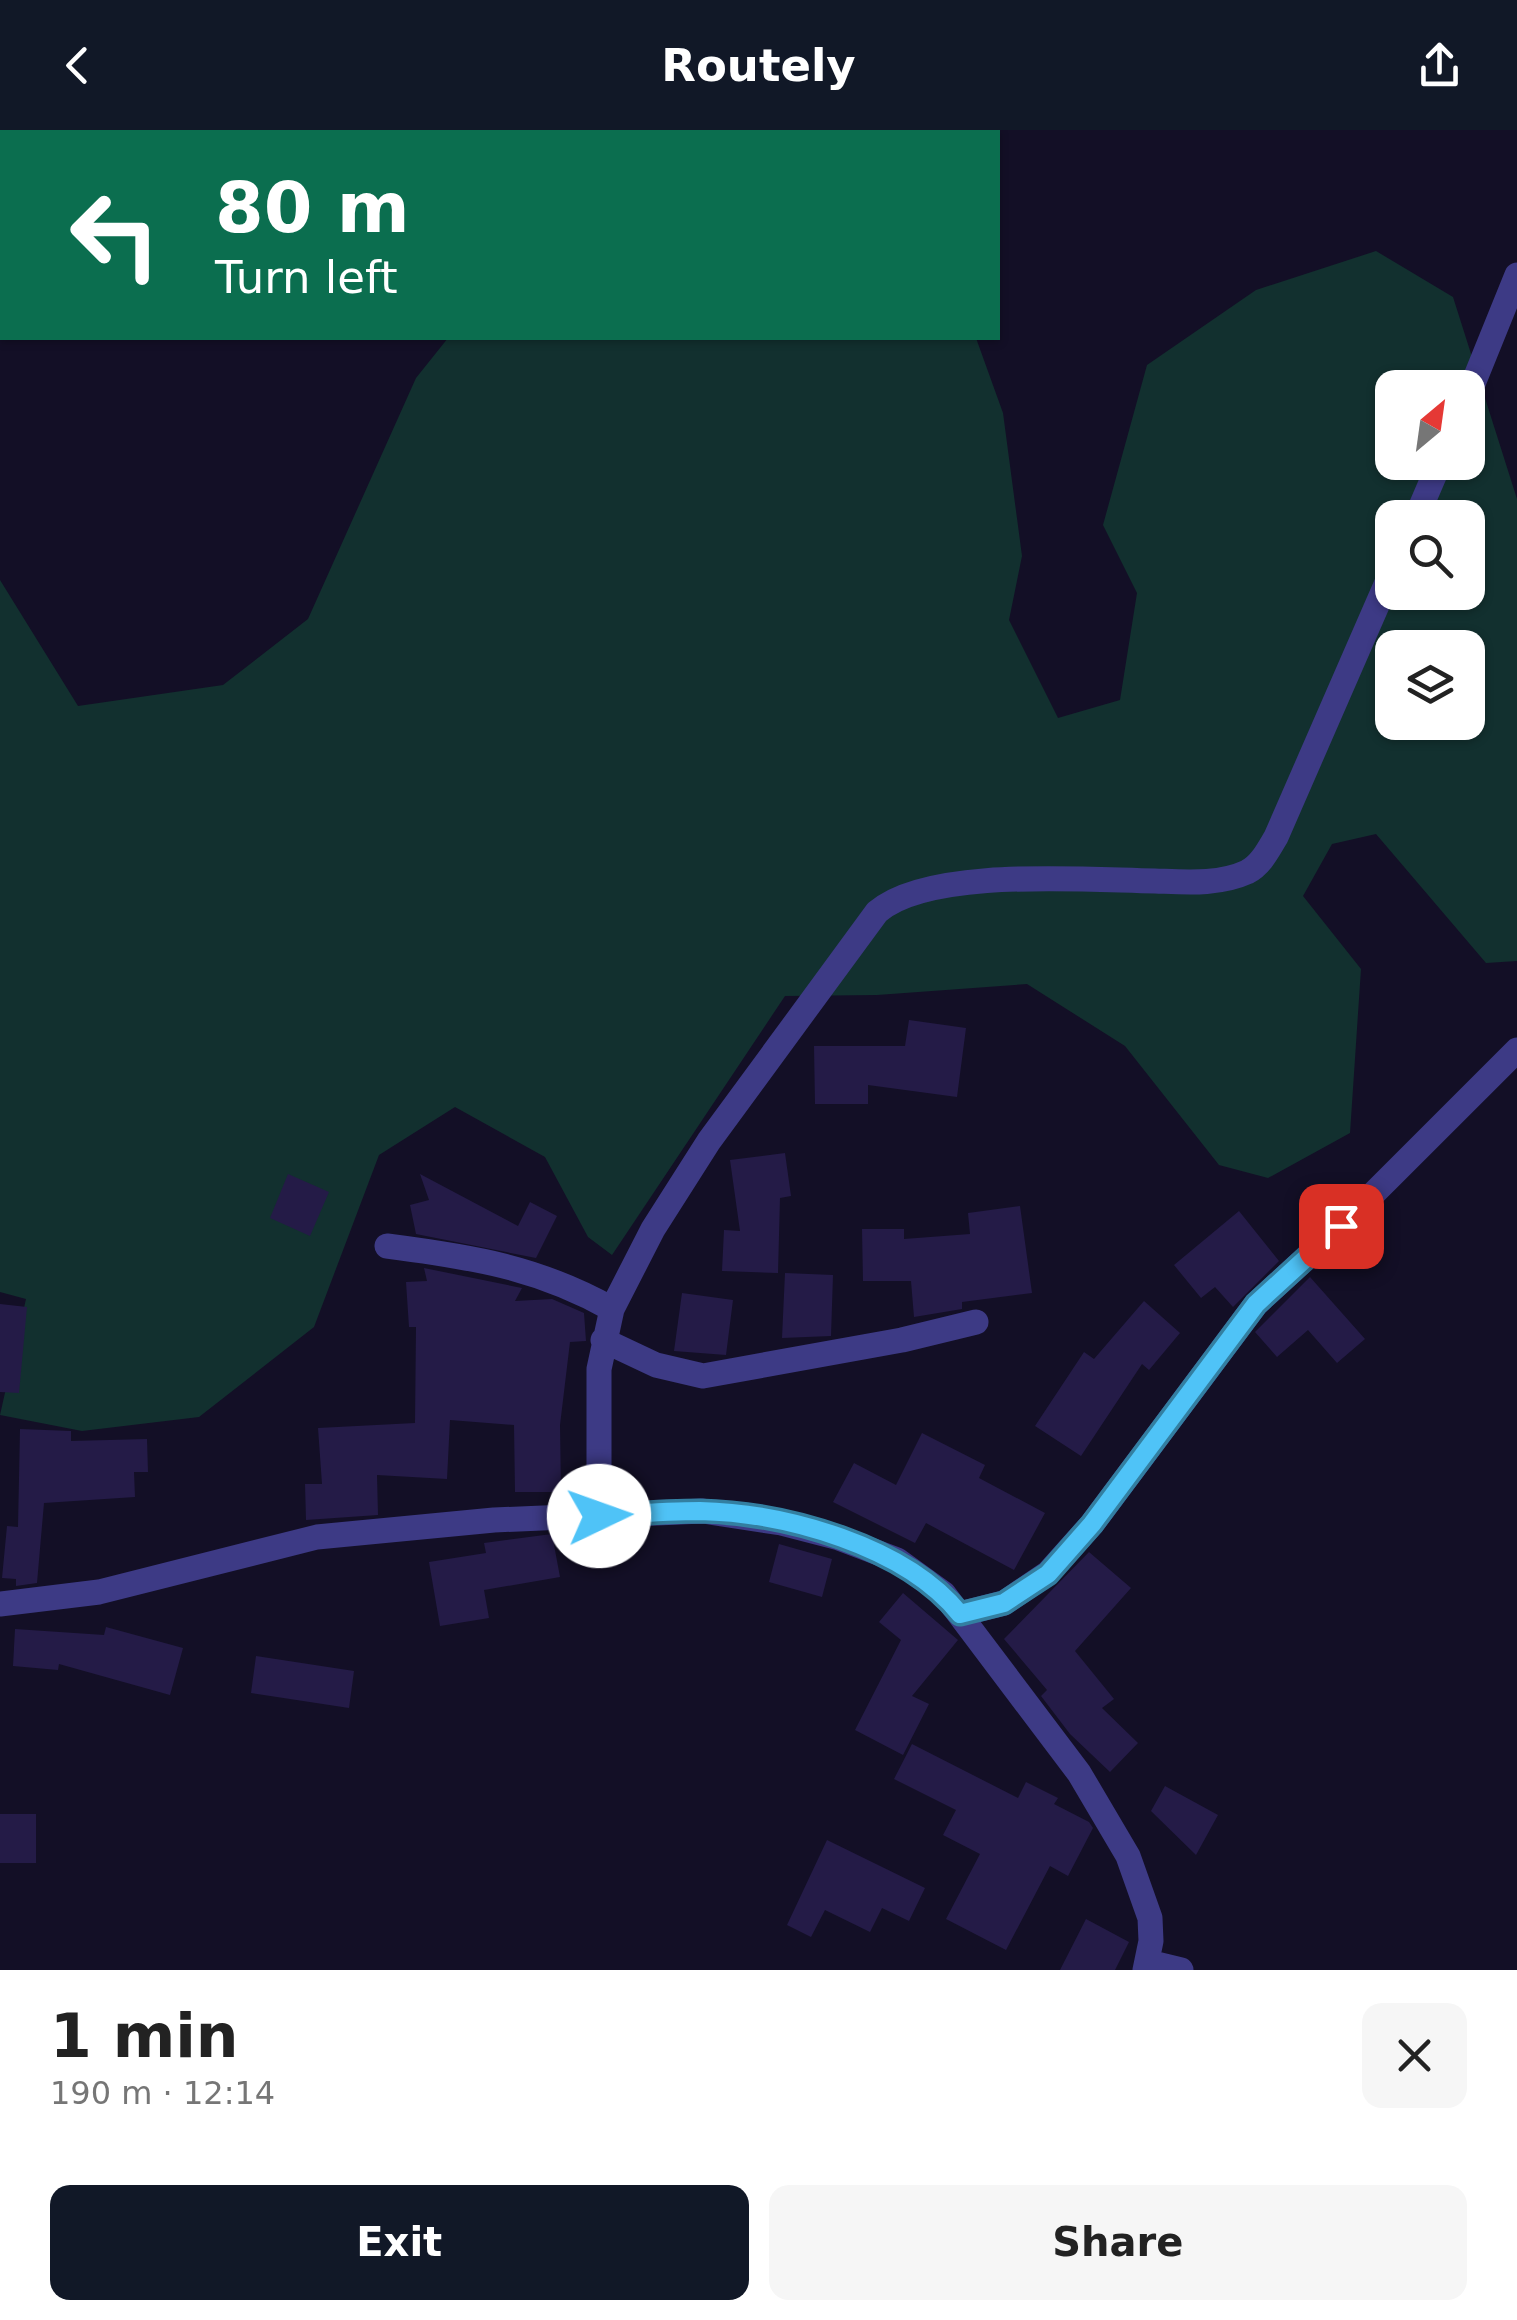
<!DOCTYPE html>
<meta charset="utf-8">
<style>
body{margin:0;font-family:"DejaVu Sans",sans-serif;background:#f6f6f6;color:#222;height:100vh;display:flex;flex-direction:column;font-size:38px;white-space:nowrap}
*{box-sizing:border-box;margin:0}
p{font-size:32px;color:#767676}
.icon{flex:none;width:55px;height:55px;fill:none;stroke:currentColor;stroke-width:2;stroke-linecap:round;stroke-linejoin:round}
.map{position:relative;height:1840px;overflow:hidden}
.sheet{display:flex;flex-direction:column;background:#fff;flex:1}
.sheet>*{flex:none}
.hud{position:absolute;left:0px;top:0px;width:1000px;height:210px;box-shadow:0 2px 8px #0004;background:#0b6e4f;color:#fff;overflow:hidden}
.needle{width:65px;rotate:29deg}
.tools{position:absolute;left:1375px;top:240px;display:grid;gap:20px}
.tools a{display:grid;place-items:center;width:110px;height:110px;border-radius:20px;background:#fff;box-shadow:0 2px 8px #0004;font-size:50px}
.pin{position:absolute;display:grid;place-items:center;width:85px;height:85px;color:#fff;margin:-42px;border-radius:20px;box-shadow:0 5px 15px #0006}
.me{position:absolute;width:110px;margin:-55px;rotate:87deg;stroke-linejoin:round;filter:drop-shadow(0 0 8px #0008)}
.turn{display:flex;align-items:center;gap:35px;height:210px;padding:0 50px;font-size:45px}
.turn .icon{width:130px;height:130px;stroke-width:2.5}
.turn b{display:block;font-size:70px;line-height:85px}
.round{display:grid;place-items:center;flex:none;width:105px;height:105px;border-radius:20px;background:#f6f6f6}
.headline{display:flex;align-items:center;justify-content:space-between;height:170px;padding:0 50px}
h1{font-size:60px;font-weight:800;line-height:75px}
.cta{display:flex;gap:20px;margin-top:auto;padding:20px 50px}
.cta a{flex:1;height:115px;border-radius:20px;background:#111827;color:#fff;font-size:40px;font-weight:800;line-height:115px;text-align:center}
.cta a+a{background:#f6f6f6;color:#222}
header{display:flex;justify-content:space-between;align-items:center;height:130px;padding:0 50px;background:#111827;color:#fff;font-size:45px;font-weight:800}
.map>svg:first-child{display:block}
</style>
<header><svg class="icon" aria-label="back" viewBox="0 0 24 24"><path d="M15 5l-7 7 7 7"/></svg>Routely<svg class="icon" aria-label="share" viewBox="0 0 24 24"><path d="M12 15V3M7 8l5-5 5 5M5 13v7h14v-7"/></svg></header>
<div class="map">
<svg width="1517" height="1840" viewBox="0 0 1517 1840">
<rect width="100%" height="100%" fill="#130f26"/>
<path fill="#12302f" fill-rule="evenodd" d="M1376,121L1453,167L1517,369V831L1486,833L1376,704L1332,714L1303,766L1361,839L1350,1003L1268,1048L1219,1035L1125,916L1027,854L877,865L785,866L612,1125L588,1107L545,1027L455,977L379,1025L314,1197L199,1287L82,1301L0,1285L26,1169L0,1162V450L78,576L223,555L308,489L416,248L448,208H976L1003,283L1022,426L1009,490L1058,588L1120,570L1137,463L1103,395L1147,235L1256,160ZM1392,258H1468V332H1392ZM1392,388H1468V462H1392ZM1392,518H1468V592H1392Z"/>
<path fill="#241b47" d="M909,890L966,898L957,967L868,955V974H815L814,916H905Z
M785,1023L791,1066L780,1068L778,1143L722,1141L724,1100L740,1101L730,1030Z
M288,1044L329,1062L310,1106L270,1088Z
M420,1044L518,1096L530,1072L557,1086L536,1128L416,1104L410,1075L429,1070Z
M1020,1076L1032,1163L962,1172V1179L914,1187L911,1151H863L862,1099H904V1109L970,1104L968,1083Z
M1239,1081L1279,1131L1233,1177L1215,1157L1201,1168L1174,1135Z
M424,1138L522,1158L515,1171L552,1169L584,1183L586,1211L570,1212L560,1295L561,1362H515L514,1295L450,1290L447,1349L377,1345L378,1385L306,1390L305,1354H322L318,1298L415,1293L416,1197H409L406,1152L427,1151Z
M785,1143L833,1145L831,1206L782,1208Z
M1310,1147L1365,1209L1337,1233L1308,1200L1277,1227L1255,1202Z
M682,1163L733,1170L726,1225L674,1221Z
M1144,1171L1180,1203L1149,1240L1142,1234L1081,1326L1035,1296L1084,1222L1094,1229Z
M0,1174L27,1177L19,1263L0,1262Z
M20,1299L71,1301V1311L147,1309L148,1342H134L135,1367L44,1373L37,1453L16,1456V1449L2,1448L7,1396L18,1397Z
M922,1303L985,1335L979,1348L1045,1383L1014,1440L926,1393L915,1413L833,1372L854,1333L896,1355Z
M552,1404L560,1447L484,1460L489,1488L440,1496L429,1432L486,1423L484,1413Z
M779,1414L832,1429L822,1467L769,1452Z
M1089,1422L1131,1458L1075,1521L1114,1569L1102,1578L1138,1613L1110,1642L1070,1604L1041,1566L1047,1560L1004,1509Z
M903,1463L958,1510L912,1566L929,1574L903,1625L855,1600L901,1510L879,1492Z
M106,1497L183,1518L170,1565L59,1534L58,1540L13,1536L15,1499L104,1505Z
M256,1526L354,1541L349,1578L251,1563Z
M912,1614L1018,1668L1026,1652L1058,1668L1054,1674L1089,1692L1093,1698L1068,1746L1050,1736L1006,1820L946,1789L980,1724L943,1705L956,1680L894,1649Z
M1165,1656L1218,1685L1196,1725L1151,1681Z
M0,1684H36V1733H0Z
M827,1710L925,1758L909,1791L882,1778L870,1802L825,1780L811,1807L787,1795Z
M1086,1789L1129,1812L1115,1840H1060Z"/>
<g fill="none" stroke-linecap="round" stroke-linejoin="round">
<path stroke="#3d3a85" stroke-width="25" d="M1468,266L1517,145
M1416,388L1440,332
M387,1116C472,1127 537,1137 612,1179
M603,1210L656,1235L703,1246L902,1210L976,1192
M599,1386V1239L612,1179L653,1099L709,1011L877,782C929,737 1086,750 1155,751C1185,752 1219,755 1247,742C1261,735 1268,720 1276,707L1392,441
M0,1474L99,1462L317,1407L494,1390L703,1381L781,1393L839,1408L897,1430L944,1464L1079,1643L1128,1726L1150,1788L1151,1811L1145,1840
M960,1484L1004,1473L1048,1443L1092,1394L1256,1174L1341,1096L1517,920
M1148,1832L1181,1840"/>
</g>
<g fill="none" stroke-linecap="round" stroke-linejoin="round">
<g stroke="#337fa1" stroke-width="25">
<path id="route" d="M599,1386C632,1384 666,1381 700,1381C786,1383 905,1416 960,1484L1004,1473L1048,1444L1092,1394L1256,1174L1341,1096"/>
</g>
<use href="#route" stroke="#4fc3f7" stroke-width="18"/>
</g>
</svg>
<div class="tools">
<a><svg class="needle" viewBox="-14 -14 28 28"><path d="M0-13l5 13h-10z" fill="#e53935"/><path d="M0 13l5-13h-10z" fill="#767676"/></svg></a>
<a><svg class="icon" aria-label="search" viewBox="0 0 24 24"><circle cx="10" cy="10" r="6"/><path d="M15 15l6 6"/></svg></a>
<a><svg class="icon" aria-label="layers" viewBox="0 0 24 24"><path d="M12 4l9 5-9 5-9-5zM3 14l9 5 9-5"/></svg></a>
</div>
<div class="pin" style="left:1341px;top:1096px;background:#d93025"><svg class="icon" aria-label="arrive" viewBox="0 0 24 24"><path d="M6 21V4h12l-3 4 3 4H6"/></svg></div>
<svg class="me" style="left:599px;top:1386px" viewBox="-20 -20 40 40"><circle r="19" fill="#fff"/><path d="M0-13L10 11 0 6-10 11z" fill="#4fc3f7"/></svg>
<div class="hud">
<div class="turn"><svg class="icon" aria-label="left" viewBox="0 0 24 24"><path d="M17 20v-9H6M10 6l-5 5 5 5"/></svg><div><b>80 m</b>Turn left</div></div>
</div>
</div>
<section class="sheet">
<div class="headline"><div><h1>1 min</h1><p>190 m · 12:14</p></div><a class="round"><svg class="icon" aria-label="close" viewBox="0 0 24 24"><path d="M6 6l12 12M18 6L6 18"/></svg></a></div>
<div class="cta"><a>Exit</a><a>Share</a></div>
</section>
